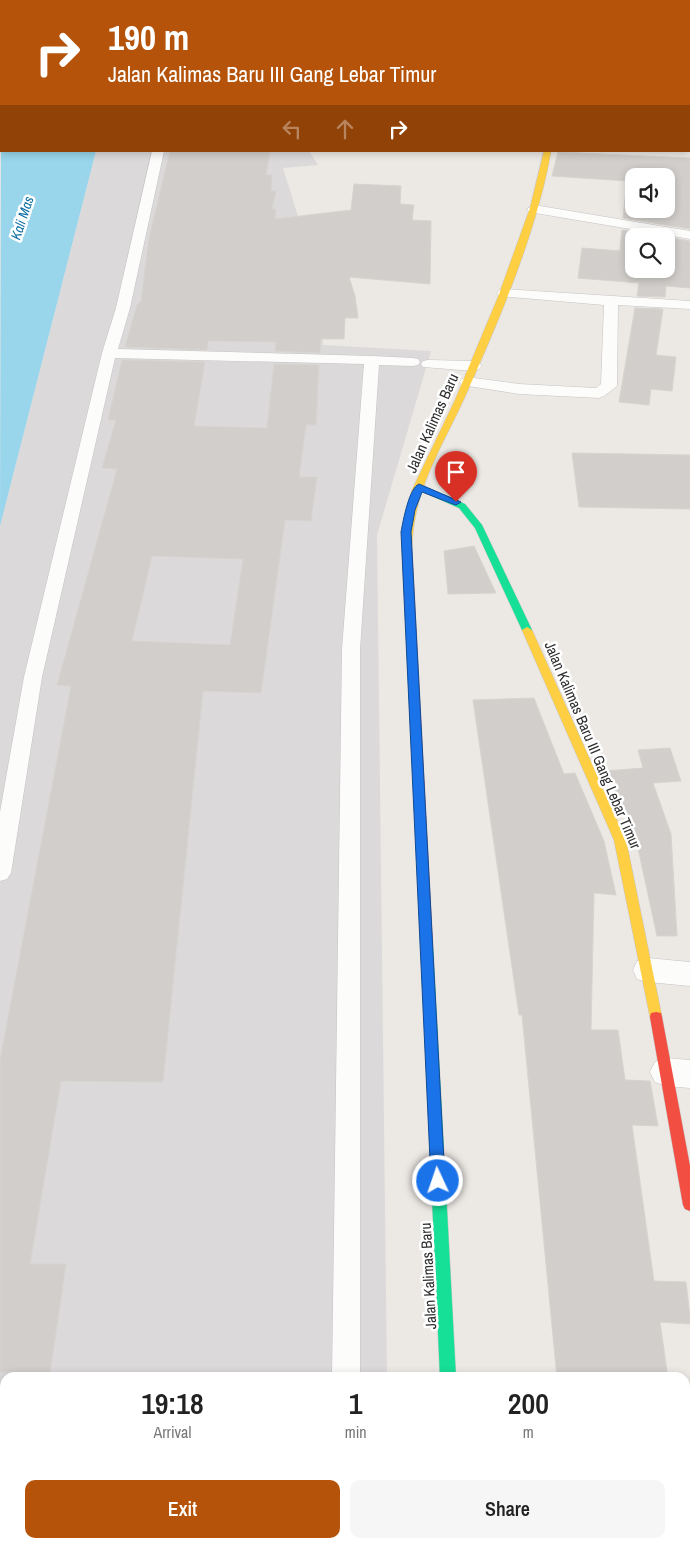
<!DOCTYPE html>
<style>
body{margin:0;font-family:"Archivo Narrow",sans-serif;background:#f6f6f6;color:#222;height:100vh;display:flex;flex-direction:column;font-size:19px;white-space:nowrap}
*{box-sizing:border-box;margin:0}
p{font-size:16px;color:#767676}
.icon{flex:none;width:28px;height:28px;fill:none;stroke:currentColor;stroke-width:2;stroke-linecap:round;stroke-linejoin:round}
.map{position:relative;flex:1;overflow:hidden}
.panel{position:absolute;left:0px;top:1372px;width:690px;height:176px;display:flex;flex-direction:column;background:#fff;border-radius:15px 15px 0 0;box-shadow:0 2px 8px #0003}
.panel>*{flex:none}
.guide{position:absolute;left:0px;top:0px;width:690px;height:152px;box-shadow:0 2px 8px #0003;background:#b45309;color:#fff;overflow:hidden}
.buttons{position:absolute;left:625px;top:168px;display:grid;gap:10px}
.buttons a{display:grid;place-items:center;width:50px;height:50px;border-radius:10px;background:#fff;box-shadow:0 2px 8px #0003;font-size:25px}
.pin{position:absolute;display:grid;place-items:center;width:42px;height:42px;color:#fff;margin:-51px -21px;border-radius:50% 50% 50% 0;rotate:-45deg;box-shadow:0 0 5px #0007}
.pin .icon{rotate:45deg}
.me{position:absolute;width:55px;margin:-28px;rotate:357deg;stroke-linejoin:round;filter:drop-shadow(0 0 4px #0008)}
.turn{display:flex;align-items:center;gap:18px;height:105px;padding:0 25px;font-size:22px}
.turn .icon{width:65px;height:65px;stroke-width:2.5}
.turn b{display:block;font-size:35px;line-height:42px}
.lanes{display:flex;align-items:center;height:48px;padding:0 25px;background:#0003;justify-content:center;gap:25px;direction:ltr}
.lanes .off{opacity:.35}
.eta{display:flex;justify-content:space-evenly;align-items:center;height:85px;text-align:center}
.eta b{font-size:30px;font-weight:600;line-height:35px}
.primary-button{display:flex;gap:10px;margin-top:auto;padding:10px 25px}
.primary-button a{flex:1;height:58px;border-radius:10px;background:#b45309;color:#fff;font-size:20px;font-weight:600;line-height:58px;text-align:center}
.primary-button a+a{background:#f6f6f6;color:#222}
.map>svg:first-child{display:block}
</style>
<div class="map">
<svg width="690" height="1548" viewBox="0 0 690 1548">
<rect width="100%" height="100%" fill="#ece8e4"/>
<path fill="#dcd9db" d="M96,151H309L318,165L283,168L319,284L323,345L431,351L377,535L387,1377L5,1378V1544H389V1548H0V526Z"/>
<path fill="#99d6ec" d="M1,119V151H96L0,526Z"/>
<path fill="#d1cecb" stroke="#d7d4d0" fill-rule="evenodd" d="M170,151H270L266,175H272L271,191H276L272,209H276L275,219L351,210L354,184L401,186L400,204L414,205L412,220L431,221L430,284L349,277L355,296L358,318H345L344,339H321L320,353L275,351L276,342L208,341L207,350L125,347L137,305L141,301L149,238Z
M558,152L690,158V229L623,218L627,181L552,176ZM634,176H666V209H634Z
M622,230L662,236H634V269H666V237L690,241V288L666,286L665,297L637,296L639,283L578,278L582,248L620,251Z
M635,308L663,309L656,355L676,357L672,391L651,389L649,405L619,402Z
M122,360L205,362L194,426L267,428L274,364L319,365L316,425H306L299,477H317L311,521L285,520L261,693L203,691L163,1082L61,1081L30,1264H66L50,1373L0,1372V1060L71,686L57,685L117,469L102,468L116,420H108ZM152,556L243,559L230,645L132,641Z
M572,453L690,455V509L579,507Z
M474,546L496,593L448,594L444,551Z
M534,698L564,774L575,773L604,841L616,895L594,893L591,1030H618L625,1080L650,1081L658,1126L632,1125L654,1281L686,1282L690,1318V1324L660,1322L668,1378H557L522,1015H519L473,700Z
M670,748L681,781L653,783L671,834L677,936H657L636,839L605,771L643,768L638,750Z"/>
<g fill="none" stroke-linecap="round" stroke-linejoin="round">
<g stroke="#c5c4c5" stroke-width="1">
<path id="lane" d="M158,0H168V1H158Z
M152,151H164L130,308L118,349L372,356L413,358L418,359L420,362L418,365L413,366L379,365L360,649V1378H332L342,649L364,364L115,358L42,677L11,873L7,879L0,881V812L24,677L102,353L116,308Z
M534,205L690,231V239L529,212L527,209Z
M504,289L690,301V309L618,305L617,386L604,396L599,398L519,394L462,385L459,382L462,379L467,377L519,384L596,388L601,384L604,305L499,296L497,293L499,290Z
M428,360L474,361L479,363L482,366L479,369L474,371L423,367L421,364L423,361Z
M17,1544H52L50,1548H15Z
M330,1544H360V1548H330Z"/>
</g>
<g stroke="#c5c4c5" stroke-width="1">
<path id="street" d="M3,0H17V1H3Z
M670,0H685V1H671Z
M689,67L690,68V84L689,83Z
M648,958L690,962V986L648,982L637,979L633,970L637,961Z
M666,1058L690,1060V1088L666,1086L655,1082L650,1072L655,1062Z"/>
</g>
<g stroke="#c5c4c5" stroke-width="1">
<path id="fast" d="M559,0H565V1H559Z
M419,484L465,504L482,525L532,630L531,632L527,633L522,630L475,528L459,508L416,489V485Z
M427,942L431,944L433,947L456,1378H440L421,947L423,944Z"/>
</g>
<g stroke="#c5c4c5" stroke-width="1">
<path id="slow" d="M544,151H551C537,232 498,323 464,399C441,449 413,491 412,548L410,550H404L403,529L412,490L455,400L498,297L530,208Z
M527,627L532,630L626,840L662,1017L661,1021L656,1022L651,1021L650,1017L614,840L522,630Z
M447,1544H463L464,1548H448Z"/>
</g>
<g stroke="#c5c4c5" stroke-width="1">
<path id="jam" d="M407,545L412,548L433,947L431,950L427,952L423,950L421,947L402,548Z
M656,1012L661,1013L662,1017L690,1166V1211L685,1209L683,1205L650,1017L651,1013Z"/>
</g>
<use href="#lane" fill="#fcfcfb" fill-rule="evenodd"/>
<use href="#street" fill="#fcfcfb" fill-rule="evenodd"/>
<use href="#fast" fill="#16e098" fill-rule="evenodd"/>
<use href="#slow" fill="#ffcf43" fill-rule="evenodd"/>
<use href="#jam" fill="#f24e42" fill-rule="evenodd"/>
</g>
<path fill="#1a73e8" stroke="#114b97" d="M419,484L461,502L456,505L453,504L422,492L415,510L411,532L445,1181L443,1185L438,1187L433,1185L431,1181L401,532C403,521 409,488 419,484Z"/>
<g text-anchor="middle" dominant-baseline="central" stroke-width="5" stroke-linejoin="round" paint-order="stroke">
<g font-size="14" font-style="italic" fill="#0d6fa3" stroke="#fff">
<text transform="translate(22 218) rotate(-72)">Kali Mas</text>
</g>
<g font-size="15" fill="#2e2e2e" stroke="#fff">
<text transform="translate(432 423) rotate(-66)">Jalan Kalimas Baru</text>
<text transform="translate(593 745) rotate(67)">Jalan Kalimas Baru III Gang Lebar Timur</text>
<text transform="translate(428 1276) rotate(-93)">Jalan Kalimas Baru</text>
</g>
</g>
</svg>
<div class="buttons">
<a><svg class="icon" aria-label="sound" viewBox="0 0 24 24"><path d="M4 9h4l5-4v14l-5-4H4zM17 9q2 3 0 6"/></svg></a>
<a><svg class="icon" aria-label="search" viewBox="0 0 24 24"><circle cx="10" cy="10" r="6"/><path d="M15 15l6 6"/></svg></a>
</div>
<div class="pin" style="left:456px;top:502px;background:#d93025"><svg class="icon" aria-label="arrive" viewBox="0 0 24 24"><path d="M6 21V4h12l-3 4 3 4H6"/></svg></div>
<svg class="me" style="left:438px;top:1181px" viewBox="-20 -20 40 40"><circle r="17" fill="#1a73e8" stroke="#fff" stroke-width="3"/><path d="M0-11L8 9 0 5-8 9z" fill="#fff"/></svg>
<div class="guide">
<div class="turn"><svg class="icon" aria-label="right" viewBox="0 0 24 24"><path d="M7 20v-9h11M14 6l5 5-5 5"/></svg><div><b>190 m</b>Jalan Kalimas Baru III Gang Lebar Timur</div></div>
<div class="lanes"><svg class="icon off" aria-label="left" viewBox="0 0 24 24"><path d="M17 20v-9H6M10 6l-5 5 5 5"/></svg><svg class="icon off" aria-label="ahead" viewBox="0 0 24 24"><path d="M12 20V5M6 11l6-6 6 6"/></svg><svg class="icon" aria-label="right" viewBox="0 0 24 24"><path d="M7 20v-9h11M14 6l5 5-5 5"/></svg></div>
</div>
<section class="panel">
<div class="eta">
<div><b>19:18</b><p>Arrival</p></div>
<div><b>1</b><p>min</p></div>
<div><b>200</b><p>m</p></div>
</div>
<div class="primary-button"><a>Exit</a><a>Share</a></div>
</section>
</div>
